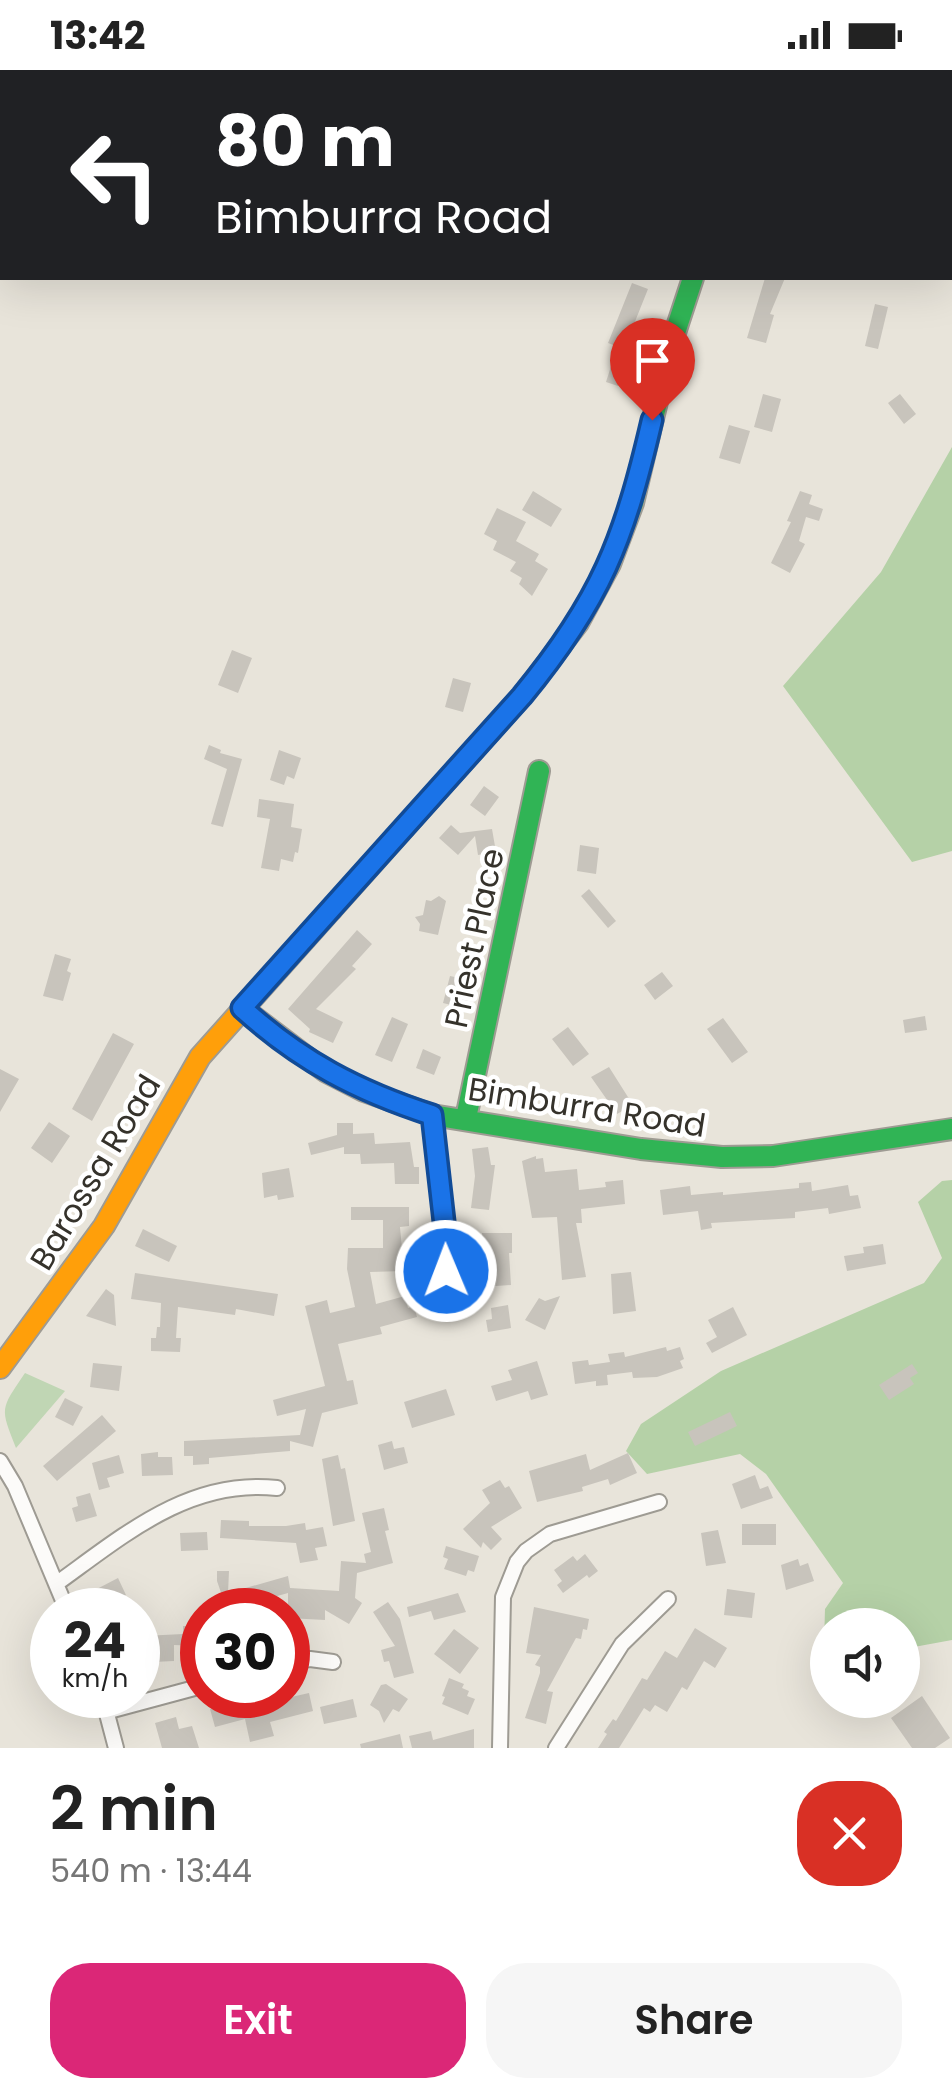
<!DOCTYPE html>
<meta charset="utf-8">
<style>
body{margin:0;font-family:Poppins,sans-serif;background:#f6f6f6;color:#222;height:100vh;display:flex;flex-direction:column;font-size:38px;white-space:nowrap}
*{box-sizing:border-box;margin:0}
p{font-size:32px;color:#767676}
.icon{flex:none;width:55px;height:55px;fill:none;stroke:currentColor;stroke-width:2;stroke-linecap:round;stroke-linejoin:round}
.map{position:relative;height:1678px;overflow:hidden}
.sheet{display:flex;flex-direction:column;background:#fff;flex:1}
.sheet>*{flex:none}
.guide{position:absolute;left:0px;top:0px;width:952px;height:210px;box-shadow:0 10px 40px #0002;background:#202124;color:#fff;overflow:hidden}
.controls{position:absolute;left:810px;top:1538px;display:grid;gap:20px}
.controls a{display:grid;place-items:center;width:110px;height:110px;border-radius:50%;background:#fff;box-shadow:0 10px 40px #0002;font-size:50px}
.speed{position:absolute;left:30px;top:1518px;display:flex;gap:20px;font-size:50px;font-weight:700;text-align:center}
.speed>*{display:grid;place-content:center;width:130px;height:130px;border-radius:50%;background:#fff;box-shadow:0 10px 40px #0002;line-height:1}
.speed small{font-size:25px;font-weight:400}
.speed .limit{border:15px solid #d22;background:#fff;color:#111}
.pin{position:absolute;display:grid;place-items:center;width:85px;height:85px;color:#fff;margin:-102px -42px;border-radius:50% 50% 50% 0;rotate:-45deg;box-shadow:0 0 10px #0007}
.pin .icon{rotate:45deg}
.me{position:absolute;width:110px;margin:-55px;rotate:359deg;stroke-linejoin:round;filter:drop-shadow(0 0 8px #0008)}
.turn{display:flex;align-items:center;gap:35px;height:210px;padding:0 50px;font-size:45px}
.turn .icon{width:130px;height:130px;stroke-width:2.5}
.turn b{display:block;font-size:70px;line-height:85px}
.round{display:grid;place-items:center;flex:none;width:105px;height:105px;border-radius:40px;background:#f6f6f6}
.head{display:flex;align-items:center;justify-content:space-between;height:170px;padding:0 50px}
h1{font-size:60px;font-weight:600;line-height:75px}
.primary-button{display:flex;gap:20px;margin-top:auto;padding:20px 50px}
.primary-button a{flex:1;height:115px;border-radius:40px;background:#db2777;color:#fff;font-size:40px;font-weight:600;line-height:115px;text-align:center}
.primary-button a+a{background:#f6f6f6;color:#222}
.status{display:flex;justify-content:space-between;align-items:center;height:70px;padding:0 50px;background:#fff;direction:ltr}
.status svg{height:28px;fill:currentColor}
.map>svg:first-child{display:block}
</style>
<div class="status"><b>13:42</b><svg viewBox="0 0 49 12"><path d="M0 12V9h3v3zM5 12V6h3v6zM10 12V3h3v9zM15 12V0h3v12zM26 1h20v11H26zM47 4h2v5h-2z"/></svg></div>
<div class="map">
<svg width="952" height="1678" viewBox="0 0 952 1678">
<rect width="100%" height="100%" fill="#e8e4da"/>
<path fill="#c0d6b4" d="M25,1303L65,1321L16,1378C0,1337 0,1340 25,1303Z"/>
<path fill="#b5d1a7" d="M148,0H623L618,2Z
M702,0H952V199L950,2Z
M952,377V781L912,792L783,616L881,502Z
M952,1110V1570L903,1579L902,1555H828L827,1576L824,1574L825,1539L843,1513L766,1404L740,1384L647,1404L626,1381L641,1354L721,1301L924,1213L942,1188L918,1132L942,1111Z"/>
<path fill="#c8c4bc" d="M765,208H785L770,244L774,245L766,273L747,268Z
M632,213L648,219L624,279L608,273Z
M875,234L888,237L878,279L865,276Z
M614,287L638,295L634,308L622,304L618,316L606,312Z
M763,324L781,329L772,362L754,357Z
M900,324L916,344L904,354L888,333Z
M729,355L750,361L740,394L719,388Z
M533,421L562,439L551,457L522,440Z
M800,421L812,425L809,434L823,439L819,451L806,447L799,471L805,474L790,503L771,493L791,452L787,451Z
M497,438L526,452L516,471L539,484L535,491L548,499L532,526L519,514L522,508L510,501L516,492L493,480L497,471L484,464Z
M232,580L252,588L238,623L218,615Z
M453,608L471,613L463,642L445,637Z
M209,675L221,680L220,683L242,689L223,757L211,754L227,699L204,689Z
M279,680L301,688L294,709L287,706L284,715L270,710Z
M484,716L499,727L485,746L470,735Z
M259,729L294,734L291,757L302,759L298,783L295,782L293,792L281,789L279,801L261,798L270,749L257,747Z
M451,755L460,763L492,759L496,782L478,785L475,766L458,785L439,768Z
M580,775L599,778L596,804L577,801Z
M589,819L616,851L608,858L581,826Z
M439,826L446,831L438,865L419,861L420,854L415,847L423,845L426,830L431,831Z
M357,860L372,874L352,896L356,899L316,939L343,952L333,973L309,962L310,959L288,939Z
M55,884L71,889L67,901L71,903L63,931L43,926Z
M662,902L673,916L655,930L644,915Z
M450,906L474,911L467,939L443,933Z
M925,946L927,960L905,963L903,950Z
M392,947L408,954L392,992L375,985Z
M723,948L748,982L732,993L707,959Z
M568,957L589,984L573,996L552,969Z
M113,963L134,974L92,1051L72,1039Z
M423,979L441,987L434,1005L416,998Z
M609,997L633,1035L617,1044L591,1007Z
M0,999L19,1009L0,1042Z
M49,1052L70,1066L52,1093L31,1078Z
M337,1053H353V1064L374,1063L375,1074L410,1072L414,1097H419V1114H395L394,1093L361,1094L360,1084H344V1077L311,1085L308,1073L337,1065Z
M488,1077L491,1095H495L489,1140L471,1138L475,1106L472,1079Z
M536,1086V1089L543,1088L545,1102L577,1099L579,1120L606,1117L605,1112L623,1110L625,1134L581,1139L582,1153H576L586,1207L562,1210L557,1147L532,1148L522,1091Z
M289,1098L294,1127L278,1130L277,1125L264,1128L262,1103Z
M811,1112L812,1121L848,1115L850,1126L858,1125L861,1138L829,1144L828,1138L795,1142V1148L711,1153L712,1158L701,1160L698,1141L663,1145L660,1120L690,1116L691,1125L723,1122V1125L799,1118V1113Z
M351,1137H409V1156L400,1157L404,1201L370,1202L376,1234L405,1226L408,1238L414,1236L417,1247L380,1257L382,1264L338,1274L347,1311L353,1310L358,1334L322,1343L313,1377L290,1371V1381L209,1388V1394L193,1395V1386H184V1371L300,1365L306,1339L277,1346L273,1330L325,1316L305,1236L327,1230L330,1243L355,1237L347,1199L348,1178H383V1150H351Z
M143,1159L177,1176L169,1192L135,1176Z
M482,1163H512V1183H509L511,1215L482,1217Z
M883,1174L886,1194L847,1201L844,1186L864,1183L863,1177Z
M631,1202L636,1241L613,1244L611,1204Z
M135,1203L278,1224L274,1246L236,1239L235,1245L178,1237L176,1268H181L180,1282L151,1281V1268H156L157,1257H160L161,1233L131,1229Z
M106,1219L114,1225L116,1256L86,1246Z
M560,1226L545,1260L525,1250L539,1228L545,1231Z
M508,1235L511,1258L488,1262L486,1250L492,1249L491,1238Z
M733,1237L747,1265L712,1283L706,1273L717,1267L708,1250Z
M666,1277L667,1281L680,1277L684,1289L680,1291L683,1298L657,1307L633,1308L632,1302L607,1305L608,1315L596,1316V1311L575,1314L572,1292L588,1290L589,1295L610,1292L608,1284L624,1282L625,1287Z
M537,1291L548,1325L531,1330L528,1321L496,1331L491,1316L512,1310L508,1300Z
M93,1293L122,1296L119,1321L90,1317Z
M912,1294L918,1303L910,1308L914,1314L889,1330L879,1315Z
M446,1319L455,1345L412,1358L404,1332Z
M65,1328L83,1337L73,1356L55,1347Z
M730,1342L737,1356L695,1376L688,1362Z
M102,1345L116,1361L57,1411L43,1396Z
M392,1371L394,1379L404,1377L408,1393L384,1400L378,1375Z
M158,1382V1387H172L173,1405L142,1406L141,1384Z
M628,1383L637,1403L610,1415L608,1409L582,1417L583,1421L537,1432L529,1401L586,1384L590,1400Z
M119,1385L124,1403L107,1408L110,1417L99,1420L92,1393Z
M338,1385L341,1399L345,1398L355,1451L333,1456L322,1389Z
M755,1405L760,1419L768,1416L773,1428L741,1439L732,1414Z
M500,1410L505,1418L509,1416L522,1438L491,1457L502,1469L491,1480L483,1472L481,1478L463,1459L490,1433L482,1420Z
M90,1423L97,1446L76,1452L72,1438L78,1436L76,1427Z
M384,1438L389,1460L385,1461L393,1493L357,1503L355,1528L362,1533L349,1554L325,1540V1550L288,1548V1523L227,1540L217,1511V1501H229L228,1523L288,1506L290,1518L339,1521L341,1491L366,1493L364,1484L371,1482L362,1443Z
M221,1450L249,1451V1456H286L305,1453L306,1460L323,1457L327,1476L315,1478L318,1490L300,1493L296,1473L220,1468Z
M742,1454H776V1475H742Z
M718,1460L726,1493L706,1496L701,1463Z
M207,1462L208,1480L181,1481L180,1463Z
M446,1476L479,1486L474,1502L468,1500L466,1506L444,1499L448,1489L443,1487Z
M585,1484L598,1501L589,1508L587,1505L563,1523L557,1515L562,1511L554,1500L573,1486L577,1491Z
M798,1489L800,1496L808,1493L814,1511L786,1520L781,1495Z
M118,1508L126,1525L102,1538L93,1521Z
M727,1519L755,1523L752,1548L724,1545Z
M458,1523L466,1542L434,1550L431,1541L409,1547L407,1537Z
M388,1532L400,1549L414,1603L394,1608L389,1591L384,1592L381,1580L395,1576L373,1542Z
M534,1537L589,1549L587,1560L583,1559L581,1569L576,1568L547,1621L553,1622L546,1654L525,1648L540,1603V1597L535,1595L541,1585L526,1583Z
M183,1556H202V1576L174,1575V1591L154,1592V1583H149V1575H143V1566L183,1564Z
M695,1558L727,1578L715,1598L704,1591L687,1620L682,1617L667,1642L655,1635L650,1642L644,1638L619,1678H598L607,1664L604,1662L613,1649L616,1651L642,1608L647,1610L665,1581L677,1588Z
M454,1559L479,1578L460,1604L434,1584Z
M449,1608L464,1614L462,1618L469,1621L467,1626L475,1629L468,1645L442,1634L445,1627L442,1626Z
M386,1614L408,1629L399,1642L393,1639L384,1653L379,1641L370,1635L381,1615Z
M309,1623L313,1641L270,1652L274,1666L250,1672L245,1649L215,1657L210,1639L254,1629L256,1635Z
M922,1626L950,1668L935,1678H912L891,1648Z
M353,1629L357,1647L324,1654L320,1637Z
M176,1647L179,1659L192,1656L199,1678H162L155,1653Z
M474,1659V1678H412L409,1666L431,1661L433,1670Z
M400,1664L403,1678H361L360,1674Z"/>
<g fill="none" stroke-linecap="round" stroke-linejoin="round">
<g stroke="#9e9b93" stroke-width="18">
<path id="street" d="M432,1045L448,1187L439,1216
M0,1391L15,1416L67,1540
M56,1514C123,1466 189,1408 277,1418
M288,1593L310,1589L333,1592
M102,1625L116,1678
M109,1641L202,1616
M500,1678L503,1527L517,1492L526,1481L550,1464L659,1432
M556,1678L622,1574L668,1529"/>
</g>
<g stroke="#9e9b93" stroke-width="24">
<path id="fast" d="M332,839L522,626L578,553L610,494L633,433L669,281L693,208
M242,938L325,1001L364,1021L432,1045L641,1079L722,1087L773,1086L952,1059
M466,1048L539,701"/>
</g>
<g stroke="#9e9b93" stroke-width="24">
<path id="slow" d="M0,1298L104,1156L200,987L332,839"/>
</g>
<g stroke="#9e9b93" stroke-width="24">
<path id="jam" d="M808,2L810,0"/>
</g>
<use href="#street" stroke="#fcfbf9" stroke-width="14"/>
<use href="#fast" stroke="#30b455" stroke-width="20"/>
<use href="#slow" stroke="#ff9f0a" stroke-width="20"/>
<use href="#jam" stroke="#e5322d" stroke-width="20"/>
</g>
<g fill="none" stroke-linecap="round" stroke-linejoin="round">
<g stroke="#114b97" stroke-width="25">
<path id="route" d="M446,1201L448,1187L432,1045C358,1021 300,991 242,938L522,626C601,530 624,470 652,350"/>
</g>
<use href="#route" stroke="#1a73e8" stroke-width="18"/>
</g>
<g text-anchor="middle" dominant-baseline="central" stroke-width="9" stroke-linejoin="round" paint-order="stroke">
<g font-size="32" fill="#35322b" stroke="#fff">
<text transform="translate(474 868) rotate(-78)">Priest Place</text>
<text transform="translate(587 1037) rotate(9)">Bimburra Road</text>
<text transform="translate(95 1102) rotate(-59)">Barossa Road</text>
</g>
</g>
</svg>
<div class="controls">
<a><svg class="icon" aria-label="sound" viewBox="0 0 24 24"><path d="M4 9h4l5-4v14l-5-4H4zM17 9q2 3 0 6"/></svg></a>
</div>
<div class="speed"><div>24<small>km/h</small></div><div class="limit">30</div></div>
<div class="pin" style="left:652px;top:350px;background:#d93025"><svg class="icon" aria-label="arrive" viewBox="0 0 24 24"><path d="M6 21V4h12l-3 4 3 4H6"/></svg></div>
<svg class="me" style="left:446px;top:1201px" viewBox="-20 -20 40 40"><circle r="17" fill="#1a73e8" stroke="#fff" stroke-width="3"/><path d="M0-11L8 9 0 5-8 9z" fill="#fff"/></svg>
<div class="guide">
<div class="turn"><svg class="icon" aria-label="left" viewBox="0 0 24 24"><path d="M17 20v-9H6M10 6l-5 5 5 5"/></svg><div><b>80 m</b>Bimburra Road</div></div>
</div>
</div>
<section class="sheet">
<div class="head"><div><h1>2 min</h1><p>540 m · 13:44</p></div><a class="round" style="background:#d93025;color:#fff"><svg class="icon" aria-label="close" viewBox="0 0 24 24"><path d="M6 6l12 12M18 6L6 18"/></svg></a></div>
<div class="primary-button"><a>Exit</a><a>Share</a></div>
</section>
